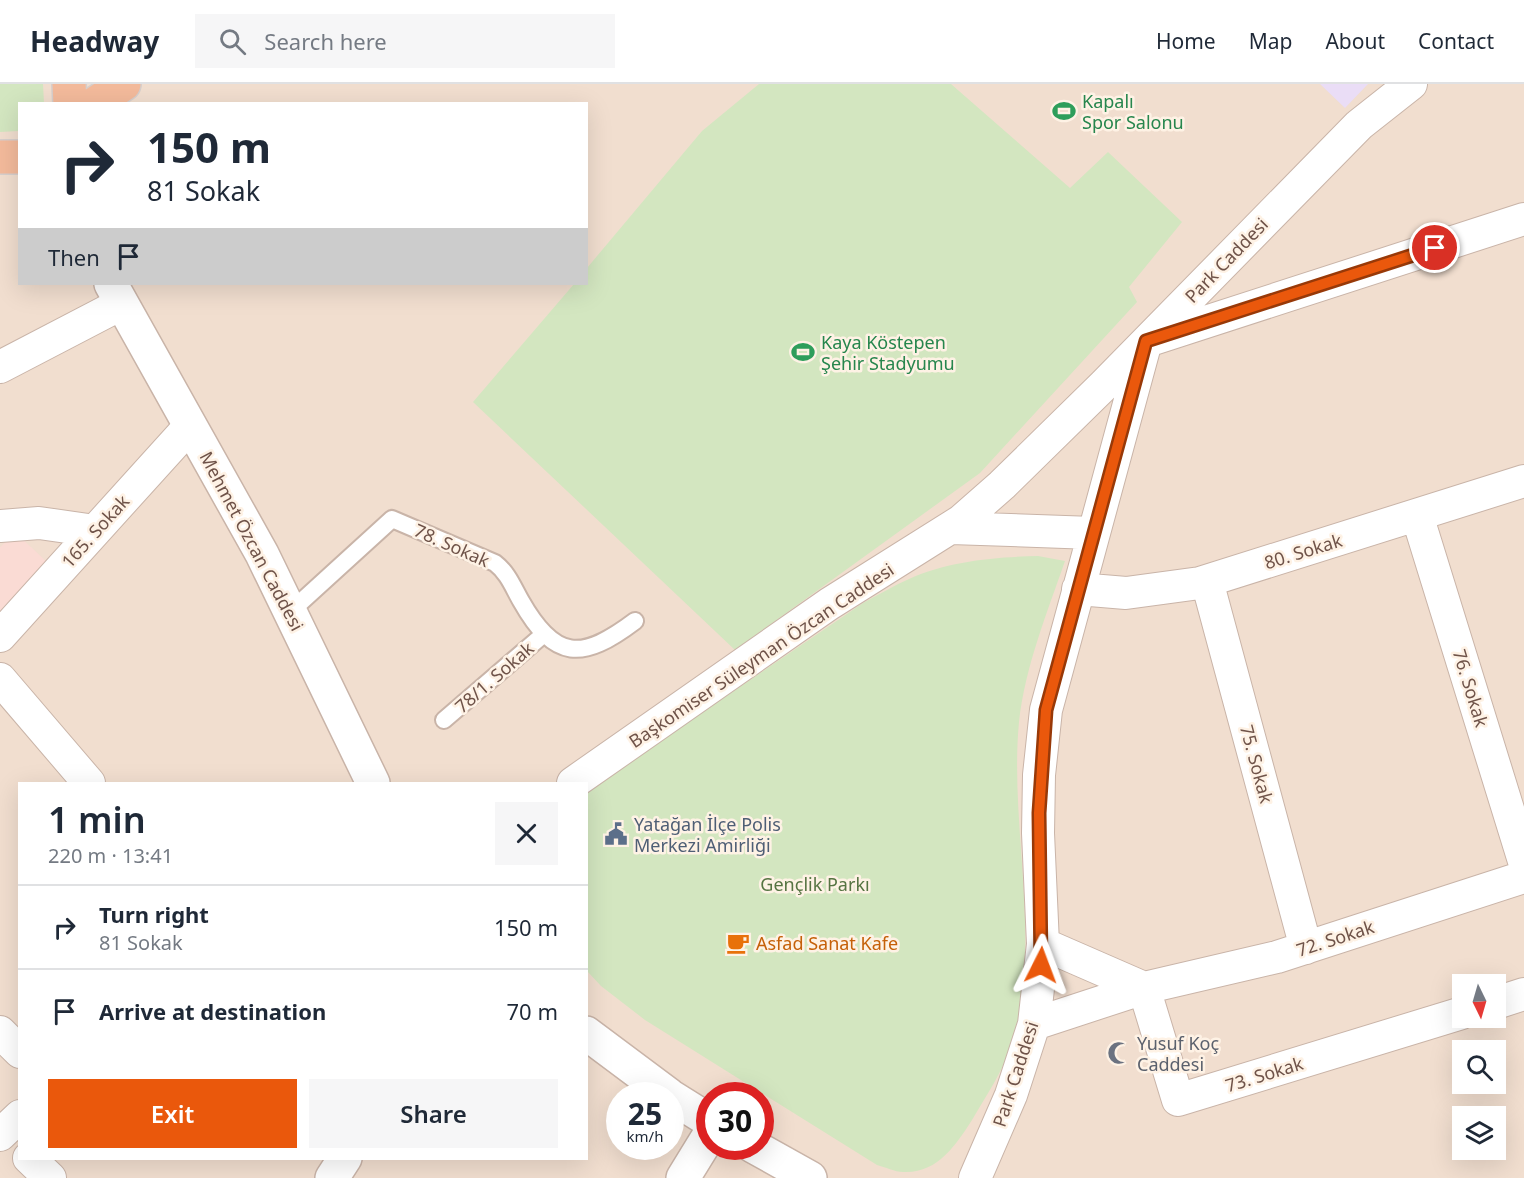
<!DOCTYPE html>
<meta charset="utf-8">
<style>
body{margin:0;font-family:"Noto Sans",sans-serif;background:#f6f6f7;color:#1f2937;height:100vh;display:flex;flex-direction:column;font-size:22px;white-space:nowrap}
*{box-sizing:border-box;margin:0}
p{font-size:20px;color:#747a83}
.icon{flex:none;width:33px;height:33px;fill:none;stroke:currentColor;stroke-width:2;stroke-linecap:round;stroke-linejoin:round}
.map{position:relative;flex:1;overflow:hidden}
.sheet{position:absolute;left:18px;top:698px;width:570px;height:378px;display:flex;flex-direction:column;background:#fff;border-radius:0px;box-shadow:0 6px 24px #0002}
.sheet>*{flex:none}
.banner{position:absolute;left:18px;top:18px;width:570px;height:183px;border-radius:0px;box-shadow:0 6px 24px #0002;background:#fff;color:#1f2937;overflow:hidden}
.needle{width:39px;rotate:175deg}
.tools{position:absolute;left:1452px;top:890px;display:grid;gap:12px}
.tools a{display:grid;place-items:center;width:54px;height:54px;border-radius:0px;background:#fff;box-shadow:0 6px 24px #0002;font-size:30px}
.speed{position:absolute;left:606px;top:998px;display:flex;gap:12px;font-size:30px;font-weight:700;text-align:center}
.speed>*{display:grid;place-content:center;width:78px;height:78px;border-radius:50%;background:#fff;box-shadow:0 6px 24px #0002;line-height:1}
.speed small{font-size:15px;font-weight:400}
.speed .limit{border:9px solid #d22;background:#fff;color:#111}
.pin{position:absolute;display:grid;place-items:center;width:51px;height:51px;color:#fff;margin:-26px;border:3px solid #fff;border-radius:50%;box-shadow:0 2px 6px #0007}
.me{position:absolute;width:66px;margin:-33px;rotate:3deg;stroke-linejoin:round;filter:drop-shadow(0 0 4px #0008)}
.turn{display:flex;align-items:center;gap:21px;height:126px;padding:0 30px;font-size:27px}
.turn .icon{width:78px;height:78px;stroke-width:2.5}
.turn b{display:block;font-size:42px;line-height:51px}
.then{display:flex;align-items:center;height:57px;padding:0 30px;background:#0003;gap:12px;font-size:22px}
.round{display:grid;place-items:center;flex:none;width:63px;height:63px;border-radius:0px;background:#f6f6f7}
.head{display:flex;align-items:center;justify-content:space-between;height:102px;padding:0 30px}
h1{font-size:36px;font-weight:600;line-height:45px}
.cta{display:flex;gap:12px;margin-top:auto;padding:12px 30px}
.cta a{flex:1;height:69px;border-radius:0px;background:#ea580c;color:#fff;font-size:24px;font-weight:600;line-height:69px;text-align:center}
.cta a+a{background:#f6f6f7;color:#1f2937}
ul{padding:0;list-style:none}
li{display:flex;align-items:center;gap:18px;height:84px;padding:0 30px;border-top:2px solid #e0e1e3}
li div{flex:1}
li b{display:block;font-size:22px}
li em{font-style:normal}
header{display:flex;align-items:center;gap:36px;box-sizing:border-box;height:84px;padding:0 30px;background:#fff;border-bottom:2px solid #e0e1e3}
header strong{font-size:28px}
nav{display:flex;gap:33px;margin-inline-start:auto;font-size:21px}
.search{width:420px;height:54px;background:#f6f6f7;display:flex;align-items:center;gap:15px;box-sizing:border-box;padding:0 21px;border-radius:0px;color:#747a83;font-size:22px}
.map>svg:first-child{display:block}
</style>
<header>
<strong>Headway</strong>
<div class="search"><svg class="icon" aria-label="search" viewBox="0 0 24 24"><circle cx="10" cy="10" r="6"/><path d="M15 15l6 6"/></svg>Search here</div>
<nav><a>Home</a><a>Map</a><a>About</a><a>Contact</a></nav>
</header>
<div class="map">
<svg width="1524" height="1094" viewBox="0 0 1524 1094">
<rect width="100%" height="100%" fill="#faede0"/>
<path fill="#f1decf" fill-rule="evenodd" d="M0,0H1524V1094H0ZM20,20H586V200H20ZM20,699H586V1074H20ZM1462,900H1496V933H1462ZM1462,966H1496V999H1462ZM620,1011H670V1062H620ZM710,1011H760V1062H710ZM1462,1032H1496V1065H1462Z"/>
<path fill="#fadbd4" d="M16,449L47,478L0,531V463Z"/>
<path fill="#eaddf6" d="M1320,0H1368L1345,24Z"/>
<path fill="#d3e6c0" d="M0,0H43L44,19L20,20L19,47L0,48Z
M759,0H951L1070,104L1108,68L1182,138L1129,203L1137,218L980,389L735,566L473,318L574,200H586L587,184L702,47Z
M1038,472L1065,477C1047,529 1025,583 1019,638C1009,743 1043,858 1012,960C1003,987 986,1012 972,1036C956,1061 937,1090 903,1088C895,1088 885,1083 877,1081L645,936L601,902L587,887V707L863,519C878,511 893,502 909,495C948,477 996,473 1038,472Z"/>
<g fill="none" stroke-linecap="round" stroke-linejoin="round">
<g stroke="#c9b4a8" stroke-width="20">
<path id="service" d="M291,527L392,435L495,479C508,489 513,503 521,517C555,577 582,577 635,537
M444,636L544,550"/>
</g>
<g stroke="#c9b4a8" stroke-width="34">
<path id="minor" d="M1150,256L1524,135
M0,283L121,220
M1417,431L1524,777
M0,442L39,439L95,447
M951,444L1093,449
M1207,497L1306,864
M1078,505L1126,509L1200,499L1524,397
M0,552L190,342
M0,595L89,699
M573,699L829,520L961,437L1002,401L1104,301L1359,41L1411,0
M1043,860L1144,904
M1144,904L1178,1016L1462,929
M1496,919L1524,910
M1034,940L1144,904L1277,873L1524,793
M0,948L20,968
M0,1051L20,1032
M29,1074L50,1094
M975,1094L1011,1011L1034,940L1043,860L1038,749L1039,691L1046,626L1145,261"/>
</g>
<g stroke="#c9b4a8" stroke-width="36">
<path id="tertiary" d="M111,200L262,470L373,699
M586,949L669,1011
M670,1012L710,1037
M753,1062L810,1094
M332,1094L345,1074
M683,1094L710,1050"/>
</g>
<g stroke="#d7cfcc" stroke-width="36">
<path id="trunk" d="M69,0L70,20
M94,20L124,0
M0,73H20"/>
</g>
<use href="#service" stroke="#fff" stroke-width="16"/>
<use href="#minor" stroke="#fff" stroke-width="32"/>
<use href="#tertiary" stroke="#fff" stroke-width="33"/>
<use href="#trunk" stroke="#f3ba9b" stroke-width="33"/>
</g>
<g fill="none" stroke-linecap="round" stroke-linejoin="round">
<g stroke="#983908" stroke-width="15">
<path id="route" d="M1041,881L1039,729L1046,626L1146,257L1435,164"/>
</g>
<use href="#route" stroke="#ea580c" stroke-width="10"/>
</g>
<defs>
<g id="stadium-bare" transform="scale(1.8)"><path d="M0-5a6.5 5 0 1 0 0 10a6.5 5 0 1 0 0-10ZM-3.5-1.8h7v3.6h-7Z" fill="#2e9e5b" stroke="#fef2e5" stroke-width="2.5" paint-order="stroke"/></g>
<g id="civic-bare" transform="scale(1.8)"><path d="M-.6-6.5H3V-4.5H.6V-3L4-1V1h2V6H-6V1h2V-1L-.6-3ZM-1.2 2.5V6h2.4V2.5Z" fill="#5c6f8a" stroke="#fef2e5" stroke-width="2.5" paint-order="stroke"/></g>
<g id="cafe-bare" transform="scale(1.8)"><path d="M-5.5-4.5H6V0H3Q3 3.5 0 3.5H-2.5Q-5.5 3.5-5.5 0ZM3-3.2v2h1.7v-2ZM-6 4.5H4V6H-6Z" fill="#e8710a" stroke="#fef2e5" stroke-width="2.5" paint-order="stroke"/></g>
<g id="mosque-bare" transform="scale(1.8)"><path d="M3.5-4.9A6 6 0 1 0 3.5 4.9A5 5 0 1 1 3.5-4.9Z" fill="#6b7280" stroke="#fef2e5" stroke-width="2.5" paint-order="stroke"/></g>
</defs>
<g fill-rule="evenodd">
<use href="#stadium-bare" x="1064" y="27"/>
<use href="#stadium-bare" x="803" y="268"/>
<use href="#civic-bare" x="616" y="750"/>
<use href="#cafe-bare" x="738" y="859"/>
<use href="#mosque-bare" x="1119" y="969"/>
</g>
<g text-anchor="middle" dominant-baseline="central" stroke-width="5" stroke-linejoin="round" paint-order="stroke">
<g font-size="18" fill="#27864d" stroke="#fef2e5" text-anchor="start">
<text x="1082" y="17">Kapalı<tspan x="1082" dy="21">Spor Salonu</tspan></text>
<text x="821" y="258">Kaya Köstepen<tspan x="821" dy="21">Şehir Stadyumu</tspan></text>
</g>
<g font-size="18" fill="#6f5349" stroke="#fef2e5">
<text transform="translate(1226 176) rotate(-46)">Park Caddesi</text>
<text transform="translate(95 447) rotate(-48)">165. Sokak</text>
<text transform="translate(252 457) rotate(62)">Mehmet Özcan Caddesi</text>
<text transform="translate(452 461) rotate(24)">78. Sokak</text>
<text transform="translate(1303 467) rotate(-17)">80. Sokak</text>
<text transform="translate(761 571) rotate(-34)">Başkomiser Süleyman Özcan Caddesi</text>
<text transform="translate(494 593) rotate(-41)">78/1. Sokak</text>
<text transform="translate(1471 604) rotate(73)">76. Sokak</text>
<text transform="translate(1257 680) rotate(75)">75. Sokak</text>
<text transform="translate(1335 854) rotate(-18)">72. Sokak</text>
<text transform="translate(1015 990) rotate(-72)">Park Caddesi</text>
<text transform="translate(1264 990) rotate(-17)">73. Sokak</text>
</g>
<g font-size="18" fill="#4e5e75" stroke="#fef2e5" text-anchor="start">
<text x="634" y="740">Yatağan İlçe Polis<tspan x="634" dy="21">Merkezi Amirliği</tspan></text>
</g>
<g font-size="18" fill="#567442" stroke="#fef2e5">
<text x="815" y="800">Gençlik Parkı</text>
</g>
<g font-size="18" fill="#c56008" stroke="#fef2e5" text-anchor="start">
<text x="756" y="859">Asfad Sanat Kafe</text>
</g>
<g font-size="18" fill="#5b616d" stroke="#fef2e5" text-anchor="start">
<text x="1137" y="959">Yusuf Koç<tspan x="1137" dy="21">Caddesi</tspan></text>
</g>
</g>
</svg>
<div class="tools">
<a><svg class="needle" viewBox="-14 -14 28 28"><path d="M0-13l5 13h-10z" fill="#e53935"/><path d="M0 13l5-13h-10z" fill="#747a83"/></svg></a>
<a><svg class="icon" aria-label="search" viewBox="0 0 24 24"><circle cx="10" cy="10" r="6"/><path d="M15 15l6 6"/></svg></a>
<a><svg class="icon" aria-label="layers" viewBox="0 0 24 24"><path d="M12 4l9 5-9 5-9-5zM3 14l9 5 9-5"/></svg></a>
</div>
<div class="speed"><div>25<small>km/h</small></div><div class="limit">30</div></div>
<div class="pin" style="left:1435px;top:164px;background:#d93025"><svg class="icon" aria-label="arrive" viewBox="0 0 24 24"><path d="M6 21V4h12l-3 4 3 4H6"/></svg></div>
<svg class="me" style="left:1041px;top:881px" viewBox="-20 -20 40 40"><path d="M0-17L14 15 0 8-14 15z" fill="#ea580c" stroke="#fff" stroke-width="4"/></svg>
<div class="banner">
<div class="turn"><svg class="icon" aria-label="right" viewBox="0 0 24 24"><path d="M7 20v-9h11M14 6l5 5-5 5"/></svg><div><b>150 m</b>81 Sokak</div></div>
<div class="then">Then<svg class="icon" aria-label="arrive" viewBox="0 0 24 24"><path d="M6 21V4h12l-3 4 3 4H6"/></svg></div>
</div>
<section class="sheet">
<div class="head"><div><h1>1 min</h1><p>220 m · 13:41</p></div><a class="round"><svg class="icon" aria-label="close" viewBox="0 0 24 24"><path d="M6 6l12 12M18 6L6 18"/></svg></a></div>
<ul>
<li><svg class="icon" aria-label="right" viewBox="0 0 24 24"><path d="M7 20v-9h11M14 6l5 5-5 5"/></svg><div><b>Turn right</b><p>81 Sokak</p></div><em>150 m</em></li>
<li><svg class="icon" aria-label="arrive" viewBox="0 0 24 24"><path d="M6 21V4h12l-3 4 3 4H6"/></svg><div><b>Arrive at destination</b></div><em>70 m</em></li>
</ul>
<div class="cta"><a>Exit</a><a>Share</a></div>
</section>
</div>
